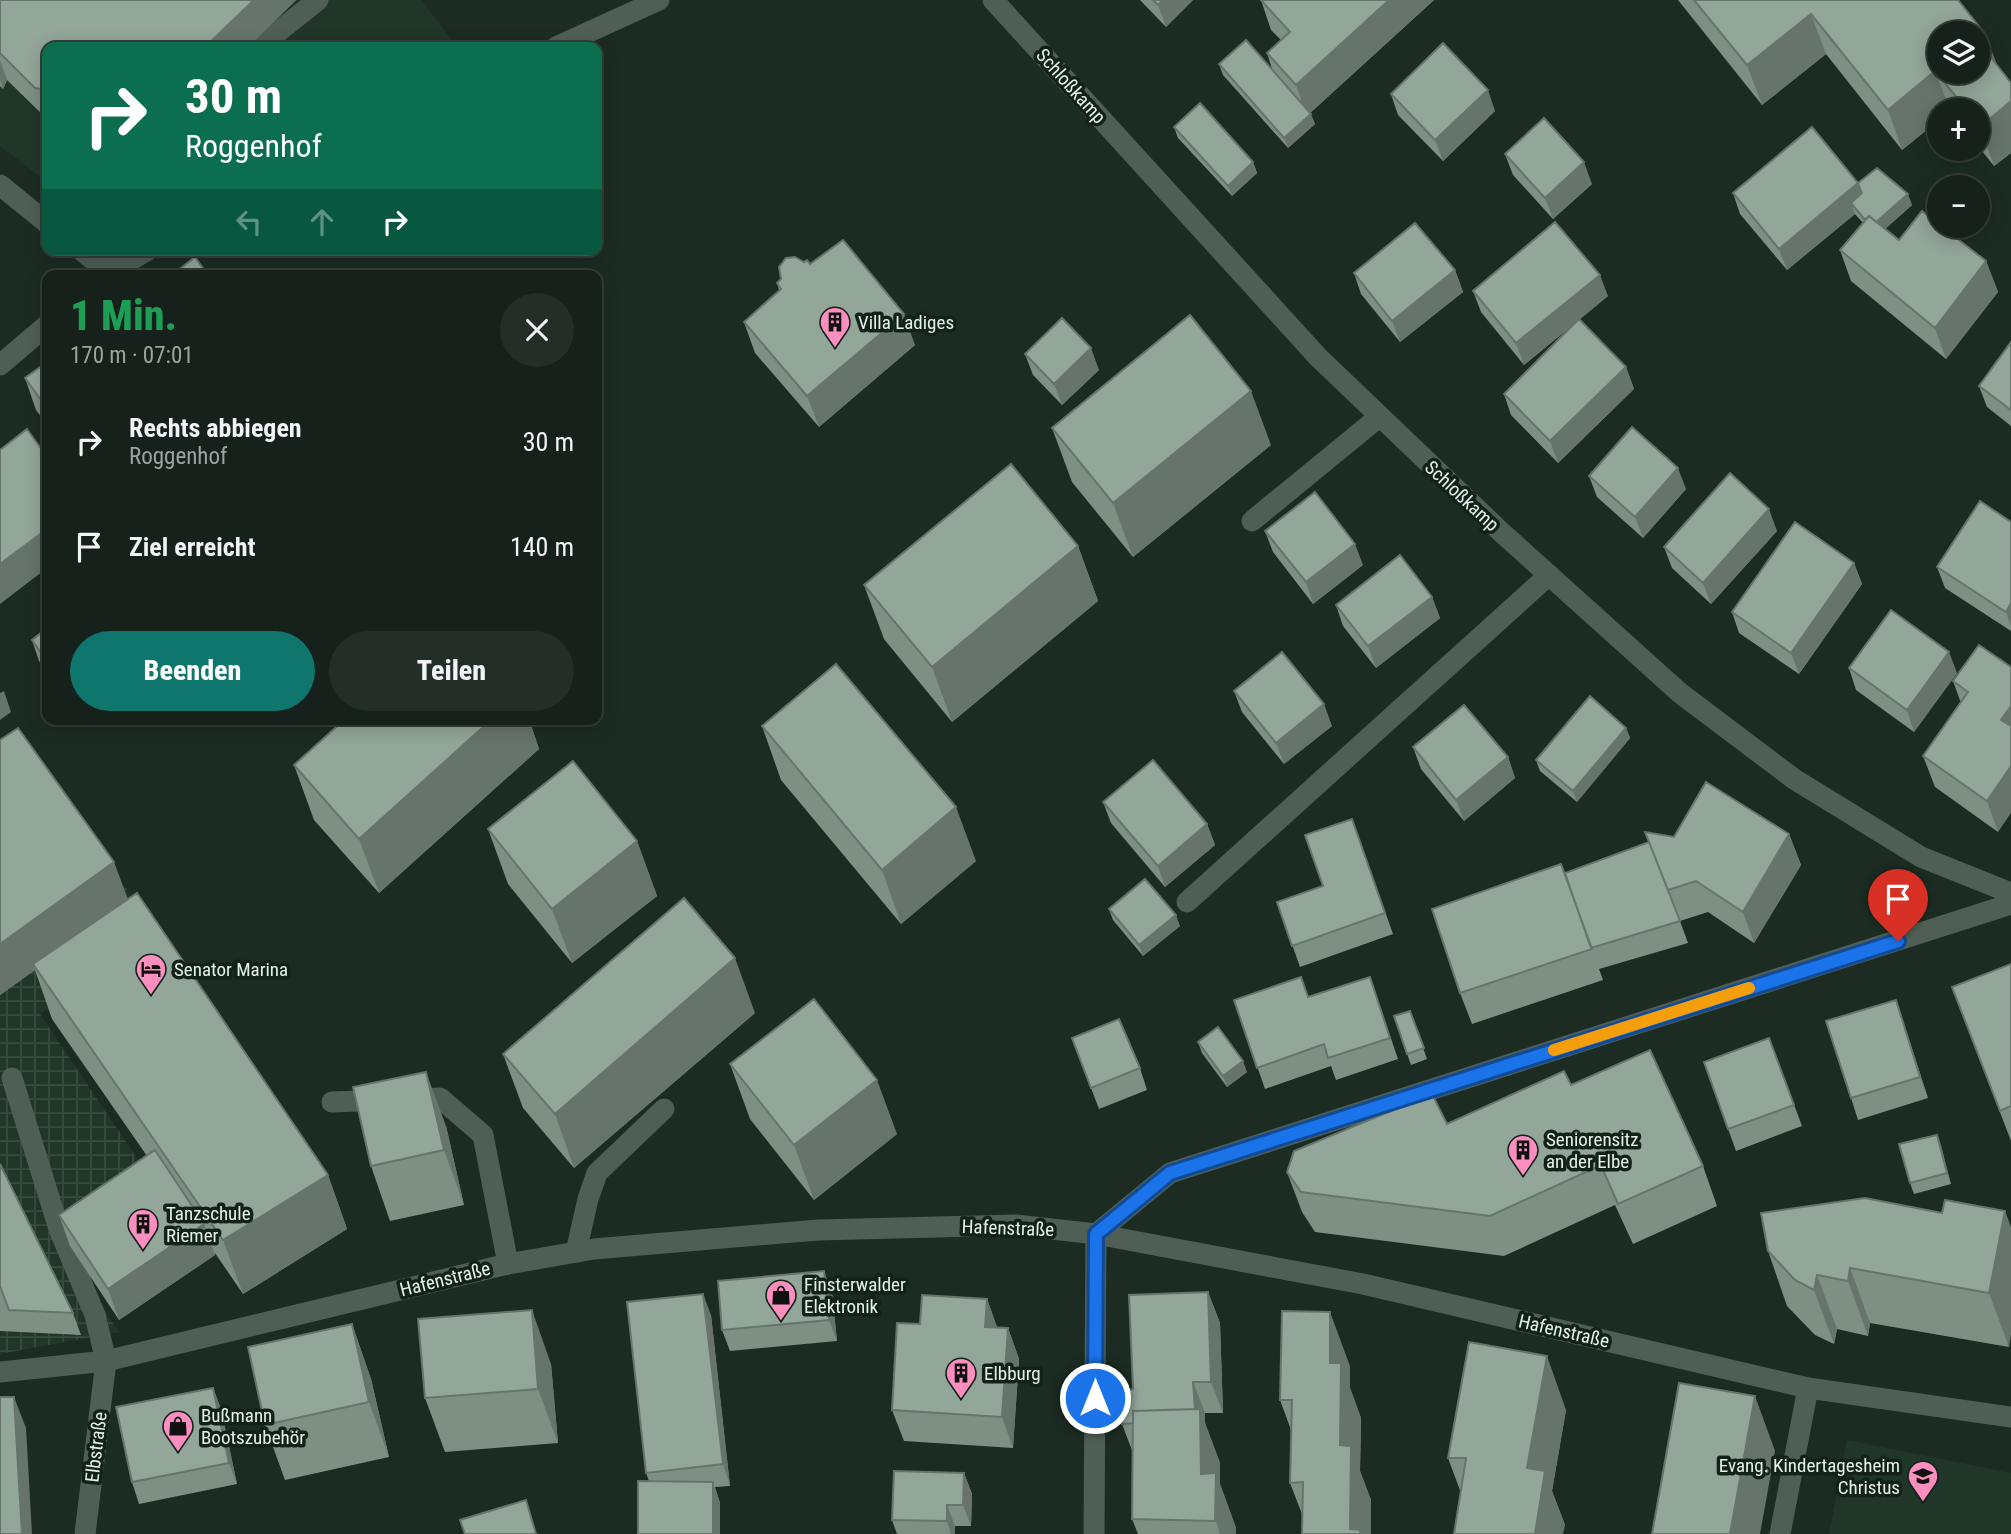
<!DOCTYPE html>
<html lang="de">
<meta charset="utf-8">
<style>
body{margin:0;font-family:"Roboto Condensed",sans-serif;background:#222e27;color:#f1f3f6;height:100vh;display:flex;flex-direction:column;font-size:26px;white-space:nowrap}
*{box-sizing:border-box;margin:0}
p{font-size:23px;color:#9da3a2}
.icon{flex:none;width:38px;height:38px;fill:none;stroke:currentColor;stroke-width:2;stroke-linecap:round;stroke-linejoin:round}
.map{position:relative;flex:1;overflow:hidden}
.sheet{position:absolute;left:42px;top:270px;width:560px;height:455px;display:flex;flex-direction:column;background:#15211a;border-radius:14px;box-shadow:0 4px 18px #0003,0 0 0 2px #343e39}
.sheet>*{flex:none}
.top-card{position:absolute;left:42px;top:42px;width:560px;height:214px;border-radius:14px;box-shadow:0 4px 18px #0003,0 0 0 2px #343e39;background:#0b6e4f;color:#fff;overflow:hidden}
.controls{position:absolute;left:1927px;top:21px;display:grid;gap:14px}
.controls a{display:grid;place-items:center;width:63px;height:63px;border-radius:50%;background:#15211a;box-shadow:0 4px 18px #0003,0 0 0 2px #343e39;font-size:35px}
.pin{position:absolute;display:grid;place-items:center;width:60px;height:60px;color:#fff;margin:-72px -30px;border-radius:50% 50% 50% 0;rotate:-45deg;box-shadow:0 0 7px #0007}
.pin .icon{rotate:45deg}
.me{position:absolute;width:77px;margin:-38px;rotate:0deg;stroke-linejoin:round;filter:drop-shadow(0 0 5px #0008)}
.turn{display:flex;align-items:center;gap:24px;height:147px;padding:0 28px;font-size:32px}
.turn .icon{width:91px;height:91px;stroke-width:2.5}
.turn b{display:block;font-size:49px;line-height:60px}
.lanes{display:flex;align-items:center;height:66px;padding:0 28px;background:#0003;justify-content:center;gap:35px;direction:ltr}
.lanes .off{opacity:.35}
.round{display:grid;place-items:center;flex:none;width:74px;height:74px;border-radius:37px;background:#222e27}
.headline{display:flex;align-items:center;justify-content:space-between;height:119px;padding:0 28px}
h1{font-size:42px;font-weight:800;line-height:52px;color:#1e9e55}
.primary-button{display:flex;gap:14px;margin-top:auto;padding:14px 28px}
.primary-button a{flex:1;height:80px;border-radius:42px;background:#0f766e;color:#fff;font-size:28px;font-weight:800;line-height:80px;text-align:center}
.primary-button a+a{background:#222e27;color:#f1f3f6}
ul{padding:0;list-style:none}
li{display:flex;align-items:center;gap:21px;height:105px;padding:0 28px}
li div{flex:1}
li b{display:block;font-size:26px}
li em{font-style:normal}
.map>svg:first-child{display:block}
</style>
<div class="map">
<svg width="2011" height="1534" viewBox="0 0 2011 1534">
<defs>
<pattern id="industrial-grid" width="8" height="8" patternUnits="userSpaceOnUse" patternTransform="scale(1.75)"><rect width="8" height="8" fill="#203629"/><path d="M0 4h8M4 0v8" fill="none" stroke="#364a3e"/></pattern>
</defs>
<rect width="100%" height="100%" fill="#1c2c23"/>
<path fill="#203629" d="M0,0H422L453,42L443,47H47V182L0,146Z
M1847,1440L2011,1473V1534H1829Z"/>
<path fill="url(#industrial-grid)" d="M31,746L157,935L40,1014L151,1179L59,1243L119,1332L0,1354V769Z"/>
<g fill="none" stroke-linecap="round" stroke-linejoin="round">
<path stroke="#4f5f55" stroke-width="21" d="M259,47L318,0
M103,250L109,273
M1252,521L1379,417
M1187,902L1549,575
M12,1078L59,1229L95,1315L106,1361
M332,1102L440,1098L483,1135L508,1264
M576,1252L588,1199L597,1173L664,1109
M1780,1534L1808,1388"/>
<path stroke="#4f5f55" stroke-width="21" d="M993,0L1318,357L1500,531L1680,693L1794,779L1921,857L2011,893
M0,185L47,223
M81,250L109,273
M85,1534L106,1361
M1094,1534L1096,1234L1170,1173L2011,904"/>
<path stroke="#4f5f55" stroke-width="21" d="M556,47L659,0
M106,275L148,250
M0,365L47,325
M0,1372L106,1361L508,1264L594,1249L818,1230L1016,1225L1096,1234L1363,1284L1808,1388L2011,1417"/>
</g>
<path fill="#7e8f84" d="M0,0H296L248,47H47V119L7,80L3,89L0,86Z
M1140,0H1193L1166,27Z
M1261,0H1434L1310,113L1315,124L1288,148L1223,75L1219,64L1273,72L1267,53L1281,40L1271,30Z
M1678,0H1958L1985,34L1997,65L2011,83V153L1994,166L1978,146V110H1939V120L1902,150L1826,54L1762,105Z
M1391,94L1495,111L1443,161L1398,115Z
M1174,127L1253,162L1257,173L1232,196L1178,138Z
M1505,154L1592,184L1553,219L1513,175Z
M1858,183L1912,205L1885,229L1899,240L1986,261L1998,292L1946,359L1851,281L1840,250L1863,223L1855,214L1787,270L1740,214L1733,193Z
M804,262L810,264L915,345L819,427L755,353L744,322L779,290L777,283Z
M1455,270L1463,292L1400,342L1361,294L1354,273Z
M1473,291L1608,296L1524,365L1481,312Z
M2011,342V426L1987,407L1979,386Z
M1025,354L1099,370L1062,405L1033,375Z
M47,362V424L36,410L25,378Z
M1626,367L1634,389L1558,463L1511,415L1504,394Z
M1052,428L1271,445L1133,557L1072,482Z
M1589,476L1686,489L1643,538L1597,497Z
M2011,522V631L1945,588L1937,567Z
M1265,531L1363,565L1313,604L1273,552Z
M1777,531L1711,604L1672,568L1664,547Z
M1078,546L1098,601L952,722L884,639L864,585Z
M1854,563L1862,584L1799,674L1739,633L1732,612Z
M1432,597L1440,618L1376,668L1343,626L1336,605Z
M47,628V672L39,661L32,640Z
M1979,645L1998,832L1935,787L1923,756L1961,703L1953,681Z
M1849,668L1957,673L1914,732L1856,690Z
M1234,691L1332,726L1284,764L1242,712Z
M345,719H529L539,749L379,893L314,820L294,765Z
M762,726L976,861L901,924L781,780Z
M1626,728L1630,738L1577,802L1540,771L1536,760Z
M0,740L128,899L328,1175L347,1229L243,1294L215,1253V1255L119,1320L70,1246L59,1215L147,1156L52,1019L35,970L0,995Z
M1413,747L1508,757L1515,778L1464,821L1421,769Z
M1103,802L1207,824L1215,845L1165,887L1111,823Z
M1352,819L1393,934L1300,967L1277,902L1323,886Z
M488,829L637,841L657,896L572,963L508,884Z
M1789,834L1801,865L1754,943L1708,912L1680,921L1688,943L1599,969L1603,980L1472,1024L1460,993L1565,873L1674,837Z
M1109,909L1180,926L1143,956L1113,920Z
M2011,964V1141L1952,987Z
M1370,977L1398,1059L1336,1080L1331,1066L1265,1089L1234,1000L1308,997Z
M1410,1011L1427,1059L1411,1065L1394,1016Z
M755,1013L574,1168L523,1108L503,1054Z
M1903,1021L1928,1098L1858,1120L1851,1098Z
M1072,1038L1140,1068L1147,1090L1099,1109Z
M1769,1038L1802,1126L1736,1151L1704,1062Z
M1198,1042L1247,1072L1227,1087L1202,1053Z
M730,1064L897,1134L814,1200L750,1119Z
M1571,1085L1703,1166L1717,1206L1633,1244L1615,1205L1504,1256L1315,1232L1302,1212L1287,1172Z
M446,1126L464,1205L390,1221L371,1166Z
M1937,1135L1951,1184L1914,1194L1910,1183Z
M0,1164L73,1313L81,1335L0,1331Z
M2005,1211L2009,1347L1870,1323L1868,1336L1837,1329L1834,1344L1815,1335L1787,1306L1768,1251L1942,1213Z
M832,1292L837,1341L730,1351L722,1330Z
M1208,1292L1220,1323L1223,1413H1205V1423L1220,1463V1484L1236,1528V1534H1138L1132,1519L1133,1453L1122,1424L1133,1389Z
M987,1299L997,1327L1008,1328L1019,1359L1013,1448L904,1441L892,1410L920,1324Z
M711,1315L730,1486L715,1487L720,1503L649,1481L646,1473Z
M352,1324L371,1379L389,1457L285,1480L265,1425Z
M551,1364L558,1443L445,1452L425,1398Z
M1350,1366V1388L1361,1418L1360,1471L1371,1500L1302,1514L1290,1483L1291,1430L1280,1400Z
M213,1388L221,1409L237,1484L139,1504L132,1482Z
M1566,1410L1552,1491L1565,1525L1461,1493L1448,1458Z
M964,1473L972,1494L971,1526H955V1534H897L892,1520Z"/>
<path fill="#67746c" d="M254,0H296L248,47H205Z
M1163,0H1193L1166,27L1158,5Z
M1389,0H1434L1307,116L1296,85Z
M1811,14L1826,54L1762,105L1747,65Z
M1985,34L2000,74L1978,41Z
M0,60L7,80L3,89L0,80Z
M1935,71L1950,110H1939V120L1902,150L1888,110Z
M1488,90L1495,111L1443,161L1435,140Z
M2011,101V153L1994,166L1980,127Z
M1311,114L1315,124L1288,148L1284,138Z
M1253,162L1257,173L1232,196L1228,186Z
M1584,162L1592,184L1553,219L1545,198Z
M1858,183L1866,204L1851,203L1855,214L1787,270L1779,249Z
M1908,194L1912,205L1875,238L1871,227Z
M1986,261L1998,292L1946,359L1935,328Z
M1455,270L1463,292L1400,342L1392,321Z
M1600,275L1608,296L1524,365L1516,343Z
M904,314L915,345L819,427L807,396Z
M1091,348L1099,370L1062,405L1054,384Z
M1626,367L1634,389L1558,463L1550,441Z
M1251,391L1271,445L1133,557L1113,503Z
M1678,468L1686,489L1643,538L1635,517Z
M1769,509L1777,531L1711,604L1703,583Z
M47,529V568L0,604V564Z
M1355,544L1363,565L1313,604L1306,582Z
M1078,546L1098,601L952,722L932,667Z
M1854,563L1862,584L1799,674L1791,653Z
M1432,597L1440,618L1376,668L1368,646Z
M2011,603V627L2006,612Z
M1949,652L1957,673L1914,732L1907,710Z
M4,691L11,712L0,720V693Z
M1324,704L1332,726L1284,764L1276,743Z
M2011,706V746L2001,720Z
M492,719H529L539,749L379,893L359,839Z
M1626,728L1630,738L1577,802L1573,791Z
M1508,757L1515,778L1464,821L1456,800Z
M2011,766V813L1998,832L1987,801Z
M956,807L976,861L901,924L882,870Z
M1207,824L1215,845L1165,887L1158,866Z
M1789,834L1801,865L1754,943L1743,912Z
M637,841L657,896L572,963L552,909Z
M114,862L129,902L33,964L35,970L0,995V944Z
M1176,915L1180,926L1143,956L1139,945Z
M735,958L755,1013L574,1168L555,1114Z
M1896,1000L1903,1021L1928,1098L1920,1077Z
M1243,1061L1247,1072L1227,1087L1223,1076Z
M426,1072L446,1126L464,1205L444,1150Z
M877,1080L897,1134L814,1200L794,1145Z
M1937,1135L1941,1145L1951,1184L1947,1173Z
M328,1175L347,1229L243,1294L223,1240Z
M2005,1211L2011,1227V1335L2009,1347L1989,1293Z
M204,1224L215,1255L119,1320L108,1289Z
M1850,1268L1870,1323L1868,1336L1848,1281Z
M824,1271L832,1292L837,1341L829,1320Z
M1817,1275L1837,1329L1834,1344L1814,1290Z
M1208,1292L1220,1323L1223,1413L1211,1382Z
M703,1294L711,1315L730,1486L723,1464Z
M987,1299L998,1330L985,1327Z
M532,1310L551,1364L558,1443L538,1389Z
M1330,1312L1350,1366V1388L1361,1418L1360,1471L1371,1500V1534H1352L1350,1529L1330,1363Z
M352,1324L371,1379L389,1457L369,1402Z
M1008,1328L1019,1359L1013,1448L1002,1417Z
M1547,1356L1566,1410L1552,1491L1565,1525L1563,1534H1535L1527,1468Z
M1193,1382L1205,1413V1423L1220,1463V1484L1236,1528V1534H1220L1201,1474L1196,1432Z
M213,1388L221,1409L237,1484L229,1463Z
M1755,1396L1775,1451L1760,1534H1730Z
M14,1397L26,1428L32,1534H22Z
M964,1473L972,1494L971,1526L963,1505Z
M713,1482L720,1503V1534H713Z
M947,1505L955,1526V1534H951L947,1521Z"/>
<path fill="#93a69a" stroke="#67746c" stroke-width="2" d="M0,0H254L205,47H47V90L35,88L0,53Z
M1153,0H1163L1158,5Z
M1261,0H1389L1296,85L1267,53L1290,32Z
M1694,0H1958L1985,34L1978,41V33H1939V72H1978V41L2011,83V101L1980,127L1978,124V110H1967L1935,71L1888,110L1811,14L1747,65Z
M1246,40L1311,114L1284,138L1219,64Z
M1443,43L1488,90L1435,140L1391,94Z
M1200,103L1253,162L1228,186L1174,127Z
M1544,118L1584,162L1545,198L1505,154Z
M1812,127L1858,183L1779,249L1733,193Z
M1877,168L1908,194L1876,222L1869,216L1865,220L1851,203L1862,193L1858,183Z
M1922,211L1939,224V226H1941L1986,261L1935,328L1840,250L1869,216L1899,240Z
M1555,222L1600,275L1516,343L1473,291Z
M1415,223L1455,270L1392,321L1354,273Z
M843,240L904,314L807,396L744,322L781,289L777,283L781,279L779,267L786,258L795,257L804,262L807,260L810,264Z
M195,257L208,275H172Z
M1190,315L1251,391L1113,503L1052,428Z
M1062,318L1091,348L1054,384L1025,354Z
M1579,319L1626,367L1550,441L1504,394Z
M2011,342V410L1979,386Z
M47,362V408L25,378Z
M1632,427L1678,468L1635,517L1589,476Z
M27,429L47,457V529L0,564V450Z
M1011,464L1078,546L932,667L864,585Z
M1730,473L1769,509L1703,583L1664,547Z
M1315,492L1355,544L1306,582L1265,531Z
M1980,501L2011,522V603L2006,612L1937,567Z
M1795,522L1854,563L1791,653L1732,612Z
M1400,555L1432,597L1368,646L1336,605Z
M1891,610L1949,652L1907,710L1849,668Z
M47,628V661L32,640Z
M1979,645L2011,667V706L2001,720L2011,726V766L1987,801L1923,756L1968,692L1953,681Z
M1282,652L1324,704L1276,743L1234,691Z
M836,664L956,807L882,870L762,726Z
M1590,696L1626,728L1573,791L1536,760Z
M1464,705L1508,757L1456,800L1413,747Z
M345,719H492L359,839L294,765Z
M18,728L114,862L0,944V740Z
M1153,760L1207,824L1158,866L1103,802Z
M573,761L637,841L552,909L488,829Z
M1706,782L1789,834L1743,912L1696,881L1668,890L1645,832L1674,837Z
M1352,819L1385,913L1292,946L1277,902L1323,886L1305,835Z
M1649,842L1680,921L1591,948L1565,873Z
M1561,864L1592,949L1460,993L1432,909Z
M1145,879L1176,915L1139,945L1109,909Z
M137,893L328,1175L223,1240L33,964Z
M684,898L735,958L555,1114L503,1054Z
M2011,964V1106L2000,1111L1952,987Z
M1301,977L1308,997L1370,977L1390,1038L1328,1058L1324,1044L1257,1068L1234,1000Z
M814,999L877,1080L794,1145L730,1064Z
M1896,1000L1920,1077L1851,1098L1826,1021Z
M1410,1011L1424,1048L1407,1054L1394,1016Z
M1119,1019L1140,1068L1091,1088L1072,1038Z
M1218,1027L1243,1061L1223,1076L1198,1042Z
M1769,1038L1794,1105L1728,1129L1704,1062Z
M1650,1050L1703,1166L1618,1204L1601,1165L1490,1216L1301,1192L1287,1172L1294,1151L1432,1094L1447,1124L1564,1071L1571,1085Z
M426,1072L444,1150L371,1166L353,1087Z
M1937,1135L1947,1173L1910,1183L1899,1144Z
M155,1150L204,1224L108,1289L59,1215Z
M0,1164L73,1313L9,1310L0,1286Z
M1865,1198L1942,1213L1945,1200L2005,1211L1989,1293L1850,1268L1848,1281L1817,1275L1814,1290L1795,1280L1768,1251L1761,1213Z
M824,1271L829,1320L722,1330L718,1281Z
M1208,1292L1211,1382H1193L1195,1409L1133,1411V1423L1122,1424L1120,1390L1133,1389L1129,1295Z
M703,1294L723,1464L646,1473L627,1302Z
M922,1295L987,1299L985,1327L1008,1328L1002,1417L892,1410L897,1323L920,1324Z
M532,1310L538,1389L425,1398L418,1319Z
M1282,1311L1330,1312V1363H1341L1340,1445L1351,1446L1350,1529L1360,1530V1534H1302L1303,1482L1290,1483L1292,1400H1280Z
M352,1324L369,1402L265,1425L248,1347Z
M1469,1342L1547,1356L1527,1468L1545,1471L1535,1534H1454L1466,1458H1448Z
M1679,1383L1755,1396L1730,1534H1652Z
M213,1388L229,1463L132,1482L116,1407Z
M0,1397H14L22,1534H0Z
M1200,1409L1201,1474L1216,1473L1215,1521L1132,1519L1133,1411Z
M894,1471L964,1473L963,1505H947V1521L892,1520Z
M638,1481L713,1482V1534H638Z
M526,1500L536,1534H465L460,1520Z"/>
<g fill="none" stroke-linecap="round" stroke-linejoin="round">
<g stroke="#114b97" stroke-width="18">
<path id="route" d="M1095,1398L1096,1234L1170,1173L1898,941"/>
</g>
<use href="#route" stroke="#1a73e8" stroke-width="12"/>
<path stroke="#f59e0b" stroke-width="12" d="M1554,1050L1749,988"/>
</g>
<defs>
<g id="building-pin" transform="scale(1.575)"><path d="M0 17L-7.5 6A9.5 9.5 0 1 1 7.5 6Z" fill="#fd8ebf" stroke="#132219"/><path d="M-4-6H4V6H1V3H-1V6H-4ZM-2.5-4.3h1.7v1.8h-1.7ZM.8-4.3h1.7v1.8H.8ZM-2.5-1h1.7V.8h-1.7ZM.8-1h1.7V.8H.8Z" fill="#111"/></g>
<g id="hotel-pin" transform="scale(1.575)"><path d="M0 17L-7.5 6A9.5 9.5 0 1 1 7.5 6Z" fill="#fd8ebf" stroke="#132219"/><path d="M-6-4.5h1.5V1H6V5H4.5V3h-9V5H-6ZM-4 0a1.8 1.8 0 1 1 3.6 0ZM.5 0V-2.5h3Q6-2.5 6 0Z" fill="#111"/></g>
<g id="shop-pin" transform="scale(1.575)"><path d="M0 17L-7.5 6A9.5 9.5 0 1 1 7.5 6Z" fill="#fd8ebf" stroke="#132219"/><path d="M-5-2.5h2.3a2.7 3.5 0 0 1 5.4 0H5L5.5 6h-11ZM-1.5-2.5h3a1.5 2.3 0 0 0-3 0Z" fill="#111"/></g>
<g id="school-pin" transform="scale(1.575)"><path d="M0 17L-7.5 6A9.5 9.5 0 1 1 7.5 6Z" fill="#fd8ebf" stroke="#132219"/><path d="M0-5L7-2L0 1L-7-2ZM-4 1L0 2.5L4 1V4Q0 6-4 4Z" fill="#111"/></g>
</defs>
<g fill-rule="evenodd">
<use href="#building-pin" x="835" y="322"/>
<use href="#hotel-pin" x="151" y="969"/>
<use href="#building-pin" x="1523" y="1150"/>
<use href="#building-pin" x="143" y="1224"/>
<use href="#shop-pin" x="781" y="1295"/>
<use href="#building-pin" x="961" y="1373"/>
<use href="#shop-pin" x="178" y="1426"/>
<use href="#school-pin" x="1923" y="1476"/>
</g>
<g text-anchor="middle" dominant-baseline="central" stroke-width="7" stroke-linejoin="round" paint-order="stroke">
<g font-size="19" fill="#e6f0ea" stroke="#132219">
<text transform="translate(1071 86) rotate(48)">Schloßkamp</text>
<text transform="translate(1462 496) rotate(43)">Schloßkamp</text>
<text transform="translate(1008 1228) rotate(2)">Hafenstraße</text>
<text transform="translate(445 1279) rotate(-14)">Hafenstraße</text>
<text transform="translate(1564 1331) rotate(13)">Hafenstraße</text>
<text transform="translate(96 1447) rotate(-83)">Elbstraße</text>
</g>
<g font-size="19" fill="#e6f0ea" stroke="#132219" text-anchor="start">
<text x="858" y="322">Villa Ladiges</text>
<text x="174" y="969">Senator Marina</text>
<text x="1546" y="1139">Seniorensitz<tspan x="1546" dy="22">an der Elbe</tspan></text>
<text x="166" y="1213">Tanzschule<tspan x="166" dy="22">Riemer</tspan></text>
<text x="804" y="1284">Finsterwalder<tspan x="804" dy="22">Elektronik</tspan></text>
<text x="984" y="1373">Elbburg</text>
<text x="201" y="1415">Bußmann<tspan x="201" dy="22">Bootszubehör</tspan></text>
<text x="1900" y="1465" text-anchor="end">Evang. Kindertagesheim<tspan x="1900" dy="22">Christus</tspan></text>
</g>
</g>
</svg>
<div class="controls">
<a><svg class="icon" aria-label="layers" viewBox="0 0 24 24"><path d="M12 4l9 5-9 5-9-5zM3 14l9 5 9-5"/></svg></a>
<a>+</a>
<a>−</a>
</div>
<div class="pin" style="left:1898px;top:941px;background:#d93025"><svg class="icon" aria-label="arrive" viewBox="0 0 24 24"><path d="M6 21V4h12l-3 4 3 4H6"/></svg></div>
<svg class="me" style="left:1095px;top:1398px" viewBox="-20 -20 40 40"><circle r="17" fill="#1a73e8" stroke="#fff" stroke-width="3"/><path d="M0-11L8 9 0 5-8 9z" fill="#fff"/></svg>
<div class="top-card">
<div class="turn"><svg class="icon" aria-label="right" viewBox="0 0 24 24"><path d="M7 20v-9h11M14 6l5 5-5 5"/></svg><div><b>30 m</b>Roggenhof</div></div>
<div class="lanes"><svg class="icon off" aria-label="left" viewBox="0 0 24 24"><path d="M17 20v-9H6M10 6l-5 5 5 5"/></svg><svg class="icon off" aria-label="ahead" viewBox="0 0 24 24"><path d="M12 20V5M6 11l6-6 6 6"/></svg><svg class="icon" aria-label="right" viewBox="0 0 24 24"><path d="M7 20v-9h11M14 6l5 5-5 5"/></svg></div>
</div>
<section class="sheet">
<div class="headline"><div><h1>1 Min.</h1><p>170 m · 07:01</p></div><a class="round"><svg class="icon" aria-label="close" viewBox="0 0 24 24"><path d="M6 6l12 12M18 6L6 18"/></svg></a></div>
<ul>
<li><svg class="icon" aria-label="right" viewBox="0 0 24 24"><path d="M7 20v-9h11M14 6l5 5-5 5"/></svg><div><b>Rechts abbiegen</b><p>Roggenhof</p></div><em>30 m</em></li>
<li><svg class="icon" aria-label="arrive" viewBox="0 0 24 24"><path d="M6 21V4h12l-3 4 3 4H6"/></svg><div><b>Ziel erreicht</b></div><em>140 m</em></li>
</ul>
<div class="primary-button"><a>Beenden</a><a>Teilen</a></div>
</section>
</div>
